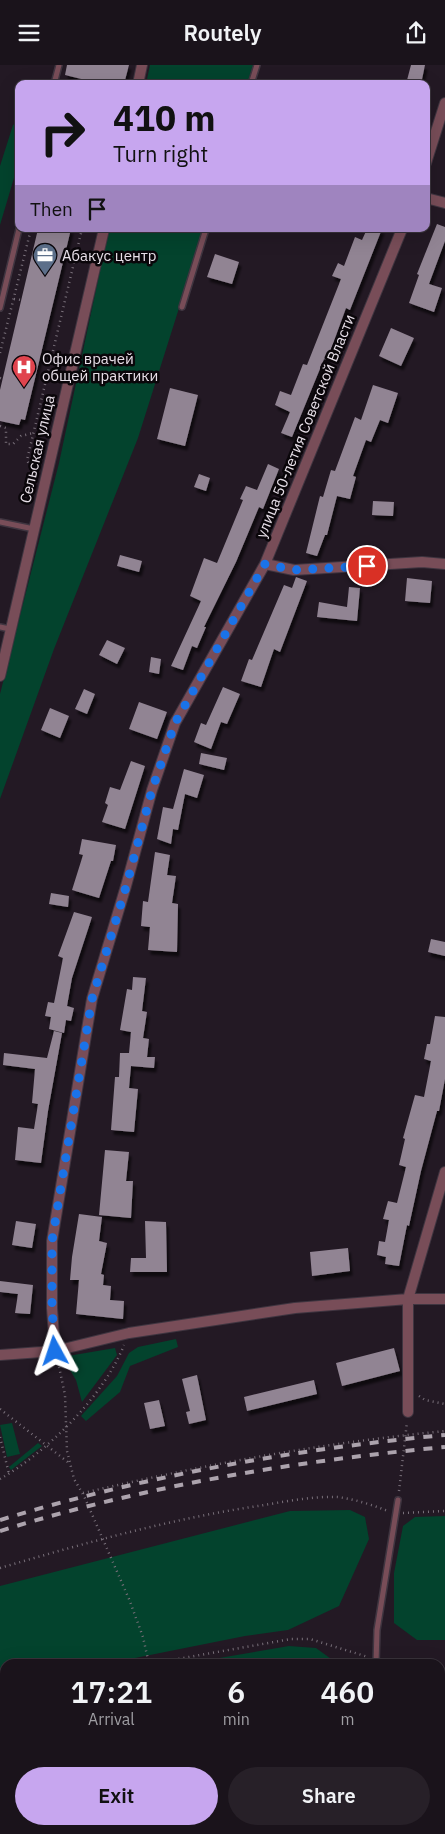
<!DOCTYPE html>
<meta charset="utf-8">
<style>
body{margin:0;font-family:"IBM Plex Sans",sans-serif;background:#272028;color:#f1f3f6;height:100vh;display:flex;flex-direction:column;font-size:19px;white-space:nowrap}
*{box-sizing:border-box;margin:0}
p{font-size:16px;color:#9f9ea3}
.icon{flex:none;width:28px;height:28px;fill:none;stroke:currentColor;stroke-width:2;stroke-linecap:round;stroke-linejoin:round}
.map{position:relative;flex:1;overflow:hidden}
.sheet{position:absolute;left:0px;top:1594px;width:445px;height:176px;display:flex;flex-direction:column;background:#1a131b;border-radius:15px 15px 0 0;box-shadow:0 5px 20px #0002,0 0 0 1px #38323a}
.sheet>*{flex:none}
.banner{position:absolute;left:15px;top:15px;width:415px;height:152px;border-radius:10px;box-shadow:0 5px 20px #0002,0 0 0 1px #38323a;background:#c7a6ef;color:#111;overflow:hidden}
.pin{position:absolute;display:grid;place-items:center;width:42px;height:42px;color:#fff;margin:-21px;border:2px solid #fff;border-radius:50%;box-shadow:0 1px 5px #0007}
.me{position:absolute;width:55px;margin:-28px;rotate:355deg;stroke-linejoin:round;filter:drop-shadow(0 0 4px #0008)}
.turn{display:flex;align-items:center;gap:18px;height:105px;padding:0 15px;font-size:22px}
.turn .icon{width:65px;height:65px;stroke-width:2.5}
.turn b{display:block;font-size:35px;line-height:42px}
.then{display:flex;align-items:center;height:48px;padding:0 15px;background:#0003;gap:10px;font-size:19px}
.eta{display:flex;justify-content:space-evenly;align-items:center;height:85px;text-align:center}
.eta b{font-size:30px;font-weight:600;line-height:35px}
.button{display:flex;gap:10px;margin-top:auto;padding:10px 15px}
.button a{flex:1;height:58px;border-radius:30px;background:#c7a6ef;color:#111;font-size:20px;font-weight:600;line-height:58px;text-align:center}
.button a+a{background:#272028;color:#f1f3f6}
header{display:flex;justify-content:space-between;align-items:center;height:65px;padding:0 15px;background:#1a131b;font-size:22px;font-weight:600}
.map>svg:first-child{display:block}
</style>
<header><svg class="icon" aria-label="menu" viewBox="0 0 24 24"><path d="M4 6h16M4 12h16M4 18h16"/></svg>Routely<svg class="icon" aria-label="share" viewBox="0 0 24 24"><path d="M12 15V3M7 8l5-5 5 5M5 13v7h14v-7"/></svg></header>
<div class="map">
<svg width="445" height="1769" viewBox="0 0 445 1769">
<defs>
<filter id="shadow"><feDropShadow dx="2.5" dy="4.5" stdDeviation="1" flood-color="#0009"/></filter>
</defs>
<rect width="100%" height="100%" fill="#231924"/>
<path fill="#03432d" d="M150,0H253L247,19H146Z
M19,56V96L0,160V101L13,60Z
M109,164H204L138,373L54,584L0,734V629L59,398Z
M176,1274L178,1282L130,1301L120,1327L86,1356L81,1351L117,1311L129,1288L138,1282Z
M115,1283L117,1290L82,1337L76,1315L62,1292Z
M12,1358L20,1389L7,1392L0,1360Z
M38,1378L42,1381L11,1405L9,1402Z
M350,1445L365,1452L369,1474L339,1541L288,1565L245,1571L105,1599H5V1641L0,1644V1521L290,1446Z
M445,1451V1575H417L394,1558V1508L403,1461L415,1452Z
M289,1581L316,1583L338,1599H184Z
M5,1665V1742L0,1743V1667Z
M71,1765H337L338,1769H49Z"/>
<path fill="#918493" filter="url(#shadow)" d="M67,0H129L124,19H102L65,10Z
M411,0H425L421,19H406Z
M437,159L445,162V176L429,219L442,223L434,247L409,238L419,210L417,209Z
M38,164H71L25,355L21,354L19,360L0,356V325Z
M367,164H382L350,245L346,243L327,295L324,294L292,372L281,368L290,347L275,340L280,326L291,330L303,299L307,300L341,214L332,211L338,198L344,201L355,172L362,175Z
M215,189L239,197L232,219L207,212Z
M391,263L414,273L401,301L379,291Z
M373,320L398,328L388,358L380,355L371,377L366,375L353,411L356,412L350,434L337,431L327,470H325L317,491L306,488L320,431L323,432L331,405L335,406L355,352L361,355Z
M170,323L198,330L185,381L157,374Z
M268,399L279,404L263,444L259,442L236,497L204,562H206L197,583L192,581L183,605L171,601L201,536L190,531L204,493L217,498L243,435L240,434L246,421L257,425Z
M199,409L210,413L206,426L194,422Z
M373,436L394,437L393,451L372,450Z
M120,490L142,496L139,507L117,501Z
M296,512L307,516L280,587L274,584L261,622L241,616L249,594L252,595L284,520L292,523Z
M407,513L432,516L430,538L405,536Z
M349,522L360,523L357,556L317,552L319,537L347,542Z
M107,575L125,583L117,599L99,590Z
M151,592L161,594L159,609L149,607Z
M223,622L240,629L227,659L221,657L211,684L194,677L201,658L206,660Z
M84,624L95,629L87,649L75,644Z
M139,637L167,647L157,674L129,664Z
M50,643L69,651L60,673L41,665Z
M201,688L227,693L224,705L199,699Z
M131,696L145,701L125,764L102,757L108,740L105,738L110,722L120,725Z
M184,704L204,710L197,733L185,729L178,765L173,764L171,779L157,774L163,742L173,744Z
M82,774L116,780L113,796H111L99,833L72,825L83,790L79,789Z
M155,787L170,790L167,810L176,811L172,838L178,839L177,887L148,885L150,862L141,861L143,836L148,837Z
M51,828L69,831L68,842L49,839Z
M74,847L92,852L72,913L67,941L74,943L71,956L66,955L64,968L49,964L51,952L45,951L48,937L54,938L63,893L58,891Z
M431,874L445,877V891L428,887Z
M133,912L146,913L142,946L147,947L143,973L149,974L147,992H155L154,1003L131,1001L129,1023L138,1024L134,1067L111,1065L115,1012H119L120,988H129L131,967L120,965L127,924L132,925Z
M435,951L445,952V1014L439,1046H437L421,1106L409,1161L407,1160L399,1201L385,1199L386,1192L377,1190L379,1176L385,1177L389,1155L383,1154L388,1136L397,1138L406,1102L399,1100L405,1074L403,1073L415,1030L424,1032L431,996L424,994L427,979H430Z
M54,966L62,968L48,1046L41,1098L15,1095L18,1062L34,1064L38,1039L32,1038L35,1004L3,1000L4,988L47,993Z
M105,1085L129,1087L126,1116H133L131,1153L99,1150Z
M79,1149L102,1152L99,1176L107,1178L101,1209L104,1210L103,1220L111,1221L110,1235L124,1236L123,1254L76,1249L79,1215H70L72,1192Z
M16,1156L36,1159L32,1183L12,1180Z
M145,1156L166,1157L167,1207H130L131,1193H146Z
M348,1183L350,1206L312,1211L310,1187Z
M0,1216L33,1220L30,1249L15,1248L18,1229L0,1227Z
M394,1283L400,1306L342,1321L336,1298Z
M197,1310L206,1355L189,1359L186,1347L190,1346L182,1314Z
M314,1315L317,1329L247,1346L244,1332Z
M159,1335L165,1361L150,1364L144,1338Z"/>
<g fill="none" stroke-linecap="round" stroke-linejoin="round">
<g stroke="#3f3540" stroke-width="8">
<path id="lane" d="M54,19L59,0
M251,19L257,0
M182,242L206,164
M0,243L19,164
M0,457L34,464
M0,562L10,564
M376,1599L377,1565L398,1435
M440,1664H445
M369,1769V1765"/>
</g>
<g stroke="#3f3540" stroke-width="12">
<path id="street" d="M138,19L142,0
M426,98L445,38
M426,133L445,138
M265,499L294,505L422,497L445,499
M0,611L104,164
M55,1286L52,1243V1176L92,934L126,821L152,725L175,658L265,499L402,164
M0,1290L55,1286L129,1268L295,1243L408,1234H445
M408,1347V1234L445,1107"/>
</g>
<path stroke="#79707a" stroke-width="2.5" stroke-dasharray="1 4" stroke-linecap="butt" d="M14,234L21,235
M0,288L31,164
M0,313L3,314
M0,361L6,363V379H13L21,371L33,368
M35,411L27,395L82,164
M58,1297L65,1330L67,1386L74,1414L84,1431L129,1534L143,1572L149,1599
M419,1331L425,1335L445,1339
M0,1344L69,1398
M0,1372L9,1409
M0,1414C47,1387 104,1331 124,1280
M399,1426L407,1357
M83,1428C203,1400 322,1378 445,1366
M403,1448L445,1446
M0,1503C85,1478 170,1454 258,1441C283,1437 312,1431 337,1432C355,1434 372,1440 388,1446
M129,1599H149L291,1574H310L368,1592
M0,1653L5,1651
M0,1751H5
M0,1756L5,1761
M9,1765L13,1769
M254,1765L256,1769"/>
<use href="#lane" stroke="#784d58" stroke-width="5"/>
<use href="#street" stroke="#784d58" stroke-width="10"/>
<path stroke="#aca3ad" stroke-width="4" stroke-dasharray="9 9" stroke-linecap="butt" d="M0,1455C145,1411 295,1384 445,1370
M0,1466C145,1421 294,1396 445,1382"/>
</g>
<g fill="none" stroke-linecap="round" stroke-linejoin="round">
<path stroke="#1a73e8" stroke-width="9" stroke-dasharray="0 16.2" d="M55,1286L52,1243V1176L92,934L126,822L152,725L175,658L265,499L294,505L367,501"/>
</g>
<defs>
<g id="office-pin" transform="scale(1.25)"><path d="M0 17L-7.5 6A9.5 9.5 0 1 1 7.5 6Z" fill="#5c6f8a" stroke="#0a060a"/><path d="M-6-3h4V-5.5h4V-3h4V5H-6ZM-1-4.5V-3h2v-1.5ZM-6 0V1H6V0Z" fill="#fff"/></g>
<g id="hospital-pin" transform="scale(1.25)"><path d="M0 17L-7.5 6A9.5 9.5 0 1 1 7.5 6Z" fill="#e0444e" stroke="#0a060a"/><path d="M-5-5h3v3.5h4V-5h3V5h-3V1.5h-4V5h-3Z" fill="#fff"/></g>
</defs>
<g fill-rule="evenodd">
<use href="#office-pin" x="45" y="190"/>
<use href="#hospital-pin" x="24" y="302"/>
</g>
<g text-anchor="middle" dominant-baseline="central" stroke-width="5" stroke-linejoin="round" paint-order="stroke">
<g font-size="15" fill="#e8e0e9" stroke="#0a060a" text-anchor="start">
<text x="62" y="190">Абакус центр</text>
<text x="42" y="293">Офис врачей<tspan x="42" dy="17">общей практики</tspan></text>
</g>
<g font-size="15" fill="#e8e0e9" stroke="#0a060a">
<text transform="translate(305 361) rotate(-68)">улица 50-летия Советской Власти</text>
<text transform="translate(37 384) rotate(-77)">Сельская улица</text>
</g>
</g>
</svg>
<div class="pin" style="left:367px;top:501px;background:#d93025"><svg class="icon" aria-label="arrive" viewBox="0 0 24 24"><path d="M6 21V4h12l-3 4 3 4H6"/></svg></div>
<svg class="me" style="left:55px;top:1286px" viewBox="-20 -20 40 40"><path d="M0-17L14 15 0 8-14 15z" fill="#1a73e8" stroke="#fff" stroke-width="4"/></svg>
<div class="banner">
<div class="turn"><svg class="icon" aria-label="right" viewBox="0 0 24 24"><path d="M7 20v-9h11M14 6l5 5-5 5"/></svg><div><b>410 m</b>Turn right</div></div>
<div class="then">Then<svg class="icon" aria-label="arrive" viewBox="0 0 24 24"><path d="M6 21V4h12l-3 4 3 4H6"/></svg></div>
</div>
<section class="sheet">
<div class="eta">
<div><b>17:21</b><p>Arrival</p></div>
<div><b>6</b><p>min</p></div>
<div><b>460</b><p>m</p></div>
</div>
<div class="button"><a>Exit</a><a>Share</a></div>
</section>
</div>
